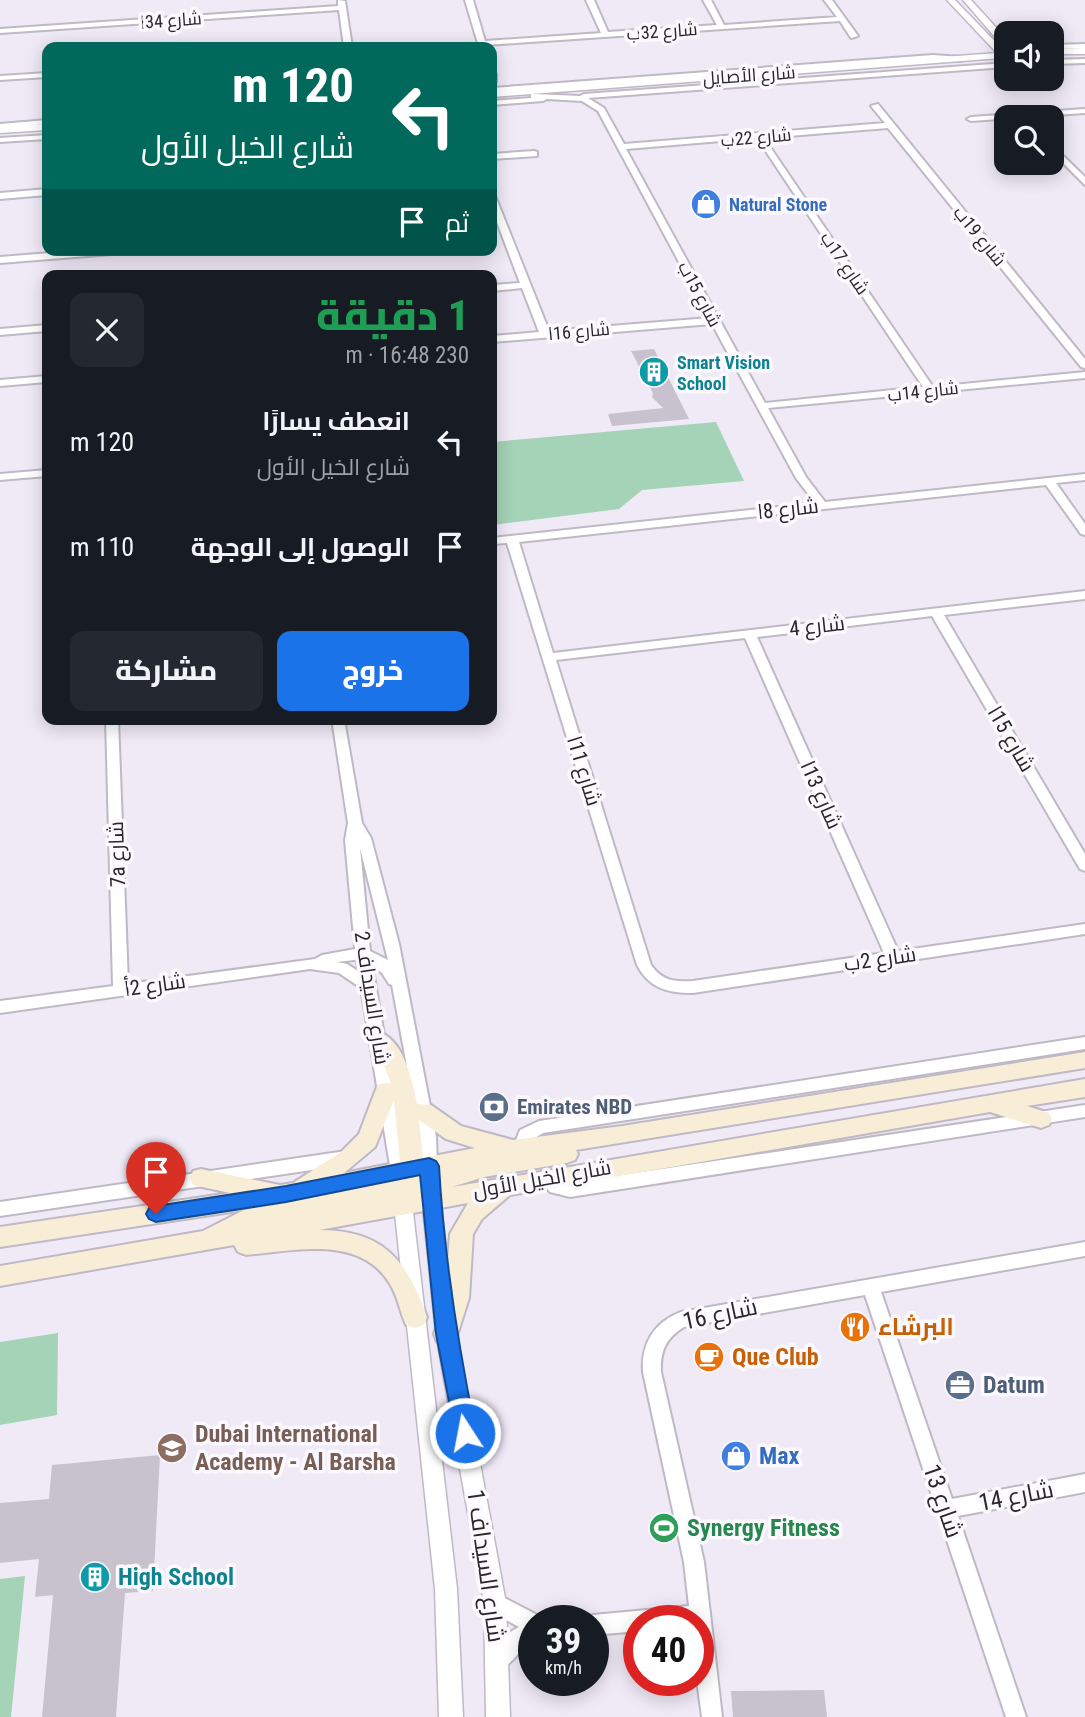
<!DOCTYPE html>
<html lang="ar">
<meta charset="utf-8">
<style>
body{margin:0;font-family:"Roboto Condensed",Cairo,sans-serif;background:#242831;color:#f1f3f6;direction:rtl;height:100vh;display:flex;flex-direction:column;font-size:26px;white-space:nowrap}
*{box-sizing:border-box;margin:0}
p{font-size:23px;color:#9ea1a6}
.icon{flex:none;width:38px;height:38px;fill:none;stroke:currentColor;stroke-width:2;stroke-linecap:round;stroke-linejoin:round}
.map{position:relative;flex:1;overflow:hidden;direction:ltr}
.drawer{position:absolute;left:42px;top:270px;width:455px;height:455px;display:flex;flex-direction:column;background:#171b24;border-radius:14px;box-shadow:0 4px 18px #0003;direction:rtl}
.drawer>*{flex:none}
.hud{position:absolute;left:42px;top:42px;width:455px;height:214px;border-radius:14px;box-shadow:0 4px 18px #0003;direction:rtl;background:#00695c;color:#fff;overflow:hidden}
.tools{position:absolute;left:994px;top:21px;display:grid;gap:14px}
.tools a{display:grid;place-items:center;width:70px;height:70px;border-radius:14px;background:#171b24;box-shadow:0 4px 18px #0003;font-size:35px}
.speed{position:absolute;left:518px;top:1605px;display:flex;gap:14px;font-size:35px;font-weight:700;text-align:center}
.speed>*{display:grid;place-content:center;width:91px;height:91px;border-radius:50%;background:#171b24;box-shadow:0 4px 18px #0003;line-height:1}
.speed small{font-size:18px;font-weight:400}
.speed .limit{border:10px solid #d22;background:#fff;color:#111}
.pin{position:absolute;display:grid;place-items:center;width:60px;height:60px;color:#fff;margin:-72px -30px;border-radius:50% 50% 50% 0;rotate:-45deg;box-shadow:0 0 7px #0007}
.pin .icon{rotate:45deg}
.me{position:absolute;width:77px;margin:-38px;rotate:349deg;stroke-linejoin:round;filter:drop-shadow(0 0 5px #0008)}
.turn{display:flex;align-items:center;gap:24px;height:147px;padding:0 28px;font-size:32px}
.turn .icon{width:91px;height:91px;stroke-width:2.5}
.turn b{display:block;font-size:49px;line-height:60px}
.then{display:flex;align-items:center;height:66px;padding:0 28px;background:#0003;gap:14px;font-size:26px}
.round{display:grid;place-items:center;flex:none;width:74px;height:74px;border-radius:14px;background:#242831}
.headline{display:flex;align-items:center;justify-content:space-between;height:119px;padding:0 28px}
h1{font-size:42px;font-weight:800;line-height:52px;color:#1e9e55}
.action{display:flex;gap:14px;margin-top:auto;padding:14px 28px}
.action a{flex:1;height:80px;border-radius:14px;background:#1a73e8;color:#fff;font-size:28px;font-weight:800;line-height:80px;text-align:center}
.action a+a{background:#242831;color:#f1f3f6}
ul{padding:0;list-style:none}
li{display:flex;align-items:center;gap:21px;height:105px;padding:0 28px}
li div{flex:1}
li b{display:block;font-size:26px}
li em{font-style:normal}
.map>svg:first-child{display:block}
</style>
<div class="map">
<svg width="1085" height="1717" viewBox="0 0 1085 1717">
<rect width="100%" height="100%" fill="#f0eaf7"/>
<path fill="#a4d3b7" d="M716,422L744,481L642,490L619,509L492,525V442Z
M58,1333L57,1415L0,1425V1342Z
M25,1576L11,1717H0V1579Z"/>
<path fill="#c8c2cf" d="M654,349L689,419L612,426L608,414L663,408L652,397L653,393L631,351Z
M160,1455L153,1591L125,1593L116,1717H42L53,1595L35,1597L39,1559L0,1563V1503L49,1499L52,1465Z
M824,1690L827,1717H733L731,1691Z"/>
<g fill="none" stroke-linecap="round" stroke-linejoin="round">
<g stroke="#beb9c5" stroke-width="4">
<path id="minor" d="M338,0L345,1L352,47H344L339,10L0,33V29L338,6Z
M465,0H473L485,41L601,33L586,0H594L608,32L717,25L703,0H711L724,25L837,17L824,0H832L858,36L851,38L840,21L486,45L487,47H479Z
M998,36L1006,38V43L998,40Z
M1085,44V48L1052,49V45Z
M933,55L961,57L965,59L961,61L933,59L492,92V88Z
M1085,59V63L1052,64V60Z
M1006,63V67L588,98L604,108L624,144L885,123L871,106L878,104L1085,359V368L1081,367L888,128L764,138L933,387L1085,372V378L768,408L806,477L825,502L1085,474V480L1056,483L1085,524V535L1081,534L1046,485L519,542L553,653L1085,591V599L944,615L1085,854V871L1080,869L932,616L757,637L898,951L1085,924V934L693,993C667,993 649,988 637,965L507,543L492,544V538L815,503L796,478L712,324L492,342V336L539,332L522,288L492,291V285L520,283L492,209V195L496,198L549,331L709,318L598,111L582,101L547,99L543,101L492,105V101L531,98V94H534L580,96L584,94ZM757,138L923,387L765,403L626,149ZM745,638L884,953L693,981C675,982 662,981 651,965L556,660Z
M492,72L496,74V82L492,84Z
M47,73V77L0,80V76Z
M1085,109V113L971,121L967,119L971,117Z
M47,120V124L0,128V124Z
M47,135V139L0,142V138Z
M1052,145L1085,177V185L1052,152Z
M534,151L537,152V156L492,159V154Z
M47,189V195L0,199V193Z
M88,250H129L125,253L0,263V257Z
M47,325V331L0,335V329Z
M47,376V382L0,386V380Z
M47,470V476L0,480V474Z
M106,719H118L128,984L315,959L322,955L355,949L345,840L348,823L332,719H344L362,823L371,838L399,944L436,1137L437,1166L435,1171L429,1173L423,1171L421,1166L420,1137L392,985L389,984L382,973L372,964L407,1172L405,1177L399,1179L393,1177L391,1172L361,988L339,973L310,969L0,1013V1001L113,986ZM360,848L388,960L370,951ZM354,960H357L358,971L347,964L337,962Z
M1085,1037V1049L543,1133L533,1139L527,1153L521,1155L515,1153L513,1148L520,1130L539,1121Z
M1085,1105V1117L570,1197L550,1192L538,1177L540,1172C552,1168 558,1181 570,1183Z
M346,1151L352,1153L354,1158L352,1163L346,1165L0,1216V1202Z
M1085,1242V1256L881,1292L952,1499L1085,1474V1492L958,1516L1026,1717H1006L865,1295L684,1327C666,1338 660,1351 661,1372L704,1562L722,1717H702L697,1680L698,1620H639V1631L593,1635V1620H585L593,1615L689,1606L684,1562L643,1372C641,1344 654,1322 681,1312Z
M495,1593L541,1617L543,1620H534V1641C519,1648 514,1664 499,1670L492,1667L489,1660C494,1647 506,1633 519,1627L488,1610L485,1603L488,1596Z"/>
</g>
<g stroke="#beb9c5" stroke-width="3">
<path id="tertiary" d="M947,0H955L1006,53V61L1001,58L492,97V91L997,53Z
M963,0H971L1001,33V37H995Z
M1085,48V54H1052V49Z
M47,124V130L0,133V127Z
M430,1181L437,1184L439,1189L456,1334L506,1603L510,1717H486L484,1603L436,1334L421,1189L423,1184Z
M402,1187L409,1190L411,1195L457,1589L463,1717H439L435,1589L393,1195L395,1190Z"/>
</g>
<g stroke="#beb9c5" stroke-width="4">
<path id="secondary" d="M377,1031C404,1039 412,1080 417,1104L431,1105L461,1126L513,1140L622,1126L1085,1052V1068L576,1150L578,1154L575,1160L567,1163L484,1177L452,1187L1085,1079V1097L1027,1106L1049,1113L1052,1119L1049,1125L1041,1128L990,1112L510,1195L482,1219L473,1234L469,1298L455,1342L446,1345L437,1342L434,1334L445,1298L450,1234L468,1203L319,1230C383,1230 407,1260 427,1317L424,1325L415,1328L406,1325C400,1312 398,1297 390,1284C360,1234 295,1251 246,1255L238,1252L234,1245L0,1286V1266L203,1231L244,1210L0,1247V1227L230,1193L193,1185L190,1178L193,1171L201,1169L280,1185L293,1183L341,1152L359,1134L378,1084L391,1083L381,1058L366,1039L369,1033ZM394,1100L400,1162L344,1173L375,1147ZM419,1120L446,1139L475,1148L423,1158Z"/>
</g>
<use href="#minor" fill="#fff" fill-rule="evenodd"/>
<use href="#tertiary" fill="#fff" fill-rule="evenodd"/>
<use href="#secondary" fill="#f8edd7" fill-rule="evenodd"/>
</g>
<path fill="#1a73e8" stroke="#114b97" stroke-width="2" d="M429,1158L436,1161L439,1166C444,1256 458,1345 476,1433L473,1440L465,1443L458,1440L455,1433L436,1334L420,1175L286,1202L156,1222L149,1219L146,1214L149,1208L156,1206L286,1186Z"/>
<defs>
<g id="shop-disc" transform="scale(1.575)"><circle r="9.5" fill="#3f7fe0" stroke="#fbf9fe"/><path d="M-5-2.5h2.3a2.7 3.5 0 0 1 5.4 0H5L5.5 6h-11ZM-1.5-2.5h3a1.5 2.3 0 0 0-3 0Z" fill="#fff"/></g>
<g id="building-disc" transform="scale(1.575)"><circle r="9.5" fill="#0f9aa8" stroke="#fbf9fe"/><path d="M-4-6H4V6H1V3H-1V6H-4ZM-2.5-4.3h1.7v1.8h-1.7ZM.8-4.3h1.7v1.8H.8ZM-2.5-1h1.7V.8h-1.7ZM.8-1h1.7V.8H.8Z" fill="#fff"/></g>
<g id="bank-disc" transform="scale(1.575)"><circle r="9.5" fill="#5c6f8a" stroke="#fbf9fe"/><path d="M-6-4H6V4H-6ZM0-2.3a2.3 2.3 0 1 0 0 4.6a2.3 2.3 0 1 0 0-4.6Z" fill="#fff"/></g>
<g id="restaurant-disc" transform="scale(1.575)"><circle r="9.5" fill="#e8710a" stroke="#fbf9fe"/><path d="M-5-6h1v4h1v-4h1v4h1v-4h1v5L-1.5 .5V6h-2V.5L-5-1ZM5-6V6H3V1.5H1.5Q1.5-4 5-6Z" fill="#fff"/></g>
<g id="cafe-disc" transform="scale(1.575)"><circle r="9.5" fill="#e8710a" stroke="#fbf9fe"/><path d="M-5.5-4.5H6V0H3Q3 3.5 0 3.5H-2.5Q-5.5 3.5-5.5 0ZM3-3.2v2h1.7v-2ZM-6 4.5H4V6H-6Z" fill="#fff"/></g>
<g id="office-disc" transform="scale(1.575)"><circle r="9.5" fill="#5c6f8a" stroke="#fbf9fe"/><path d="M-6-3h4V-5.5h4V-3h4V5H-6ZM-1-4.5V-3h2v-1.5ZM-6 0V1H6V0Z" fill="#fff"/></g>
<g id="school-disc" transform="scale(1.575)"><circle r="9.5" fill="#8d6e63" stroke="#fbf9fe"/><path d="M0-5L7-2L0 1L-7-2ZM-4 1L0 2.5L4 1V4Q0 6-4 4Z" fill="#fff"/></g>
<g id="stadium-disc" transform="scale(1.575)"><circle r="9.5" fill="#2e9e5b" stroke="#fbf9fe"/><path d="M0-5a6.5 5 0 1 0 0 10a6.5 5 0 1 0 0-10ZM-3.5-1.8h7v3.6h-7Z" fill="#fff"/></g>
</defs>
<g fill-rule="evenodd">
<use href="#shop-disc" x="706" y="204"/>
<use href="#building-disc" x="654" y="372"/>
<use href="#bank-disc" x="494" y="1107"/>
<use href="#restaurant-disc" x="855" y="1327"/>
<use href="#cafe-disc" x="709" y="1357"/>
<use href="#office-disc" x="960" y="1385"/>
<use href="#school-disc" x="172" y="1448"/>
<use href="#shop-disc" x="736" y="1456"/>
<use href="#stadium-disc" x="664" y="1528"/>
<use href="#building-disc" x="95" y="1577"/>
</g>
<g text-anchor="middle" dominant-baseline="central" stroke-width="7" stroke-linejoin="round" paint-order="stroke">
<g font-size="18" fill="#29272c" stroke="#fbf9fe">
<text transform="translate(171 20) rotate(-4)">شارع 34ا</text>
<text transform="translate(662 31) rotate(-4)">شارع 32ب</text>
<text transform="translate(749 75) rotate(-4)">شارع الأصايل</text>
<text transform="translate(756 137) rotate(-5)">شارع 22ب</text>
<text transform="translate(980 236) rotate(51)">شارع 19ب</text>
<text transform="translate(845 263) rotate(56)">شارع 17ب</text>
<text transform="translate(700 294) rotate(62)">شارع 15ب</text>
<text transform="translate(579 331) rotate(-5)">شارع 16ا</text>
<text transform="translate(923 391) rotate(-6)">شارع 14ب</text>
</g>
<g font-size="18" font-weight="bold" fill="#366cbe" stroke="#fbf9fe" text-anchor="start">
<text x="729" y="204">Natural Stone</text>
</g>
<g font-size="18" font-weight="bold" fill="#0d838f" stroke="#fbf9fe" text-anchor="start">
<text x="677" y="362">Smart Vision<tspan x="677" dy="21">School</tspan></text>
</g>
<g font-size="21" fill="#29272c" stroke="#fbf9fe">
<text transform="translate(788 509) rotate(-6)">شارع 8ا</text>
<text transform="translate(817 626) rotate(-6)">شارع 4</text>
<text transform="translate(1011 739) rotate(60)">شارع 15ا</text>
<text transform="translate(584 771) rotate(73)">شارع 11ا</text>
<text transform="translate(821 795) rotate(66)">شارع 13ا</text>
<text transform="translate(117 854) rotate(-92)">7a شارع</text>
<text transform="translate(880 959) rotate(-8)">شارع 2ب</text>
<text transform="translate(155 985) rotate(-8)">شارع 2أ</text>
<text transform="translate(372 998) rotate(81)">شارع السيداف 2</text>
<text transform="translate(542 1179) rotate(-10)">شارع الخيل الأول</text>
</g>
<g font-size="21" font-weight="bold" fill="#4e5e75" stroke="#fbf9fe" text-anchor="start">
<text x="517" y="1107">Emirates NBD</text>
</g>
<g font-size="24" fill="#29272c" stroke="#fbf9fe">
<text transform="translate(720 1314) rotate(-12)">شارع 16</text>
<text transform="translate(1016 1496) rotate(-11)">شارع 14</text>
<text transform="translate(943 1501) rotate(71)">شارع 13</text>
<text transform="translate(486 1566) rotate(82)">شارع السيداف 1</text>
</g>
<g font-size="24" font-weight="bold" fill="#c56008" stroke="#fbf9fe" text-anchor="start">
<text x="878" y="1327">البرشاء</text>
<text x="732" y="1357">Que Club</text>
</g>
<g font-size="24" font-weight="bold" fill="#4e5e75" stroke="#fbf9fe" text-anchor="start">
<text x="983" y="1385">Datum</text>
</g>
<g font-size="24" font-weight="bold" fill="#785e54" stroke="#fbf9fe" text-anchor="start">
<text x="195" y="1434">Dubai International<tspan x="195" dy="28">Academy - Al Barsha</tspan></text>
</g>
<g font-size="24" font-weight="bold" fill="#366cbe" stroke="#fbf9fe" text-anchor="start">
<text x="759" y="1456">Max</text>
</g>
<g font-size="24" font-weight="bold" fill="#27864d" stroke="#fbf9fe" text-anchor="start">
<text x="687" y="1528">Synergy Fitness</text>
</g>
<g font-size="24" font-weight="bold" fill="#0d838f" stroke="#fbf9fe" text-anchor="start">
<text x="118" y="1577">High School</text>
</g>
</g>
</svg>
<div class="tools">
<a><svg class="icon" aria-label="sound" viewBox="0 0 24 24"><path d="M4 9h4l5-4v14l-5-4H4zM17 9q2 3 0 6"/></svg></a>
<a><svg class="icon" aria-label="search" viewBox="0 0 24 24"><circle cx="10" cy="10" r="6"/><path d="M15 15l6 6"/></svg></a>
</div>
<div class="speed"><div>39<small>km/h</small></div><div class="limit">40</div></div>
<div class="pin" style="left:156px;top:1214px;background:#d93025"><svg class="icon" aria-label="arrive" viewBox="0 0 24 24"><path d="M6 21V4h12l-3 4 3 4H6"/></svg></div>
<svg class="me" style="left:465px;top:1433px" viewBox="-20 -20 40 40"><circle r="17" fill="#1a73e8" stroke="#fff" stroke-width="3"/><path d="M0-11L8 9 0 5-8 9z" fill="#fff"/></svg>
<div class="hud">
<div class="turn"><svg class="icon" aria-label="left" viewBox="0 0 24 24"><path d="M17 20v-9H6M10 6l-5 5 5 5"/></svg><div><b>120 m</b>شارع الخيل الأول</div></div>
<div class="then">ثم<svg class="icon" aria-label="arrive" viewBox="0 0 24 24"><path d="M6 21V4h12l-3 4 3 4H6"/></svg></div>
</div>
<section class="drawer">
<div class="headline"><div><h1>1 دقيقة</h1><p>230 m · 16:48</p></div><a class="round"><svg class="icon" aria-label="close" viewBox="0 0 24 24"><path d="M6 6l12 12M18 6L6 18"/></svg></a></div>
<ul>
<li><svg class="icon" aria-label="left" viewBox="0 0 24 24"><path d="M17 20v-9H6M10 6l-5 5 5 5"/></svg><div><b>انعطف يسارًا</b><p>شارع الخيل الأول</p></div><em>120 m</em></li>
<li><svg class="icon" aria-label="arrive" viewBox="0 0 24 24"><path d="M6 21V4h12l-3 4 3 4H6"/></svg><div><b>الوصول إلى الوجهة</b></div><em>110 m</em></li>
</ul>
<div class="action"><a>خروج</a><a>مشاركة</a></div>
</section>
</div>
